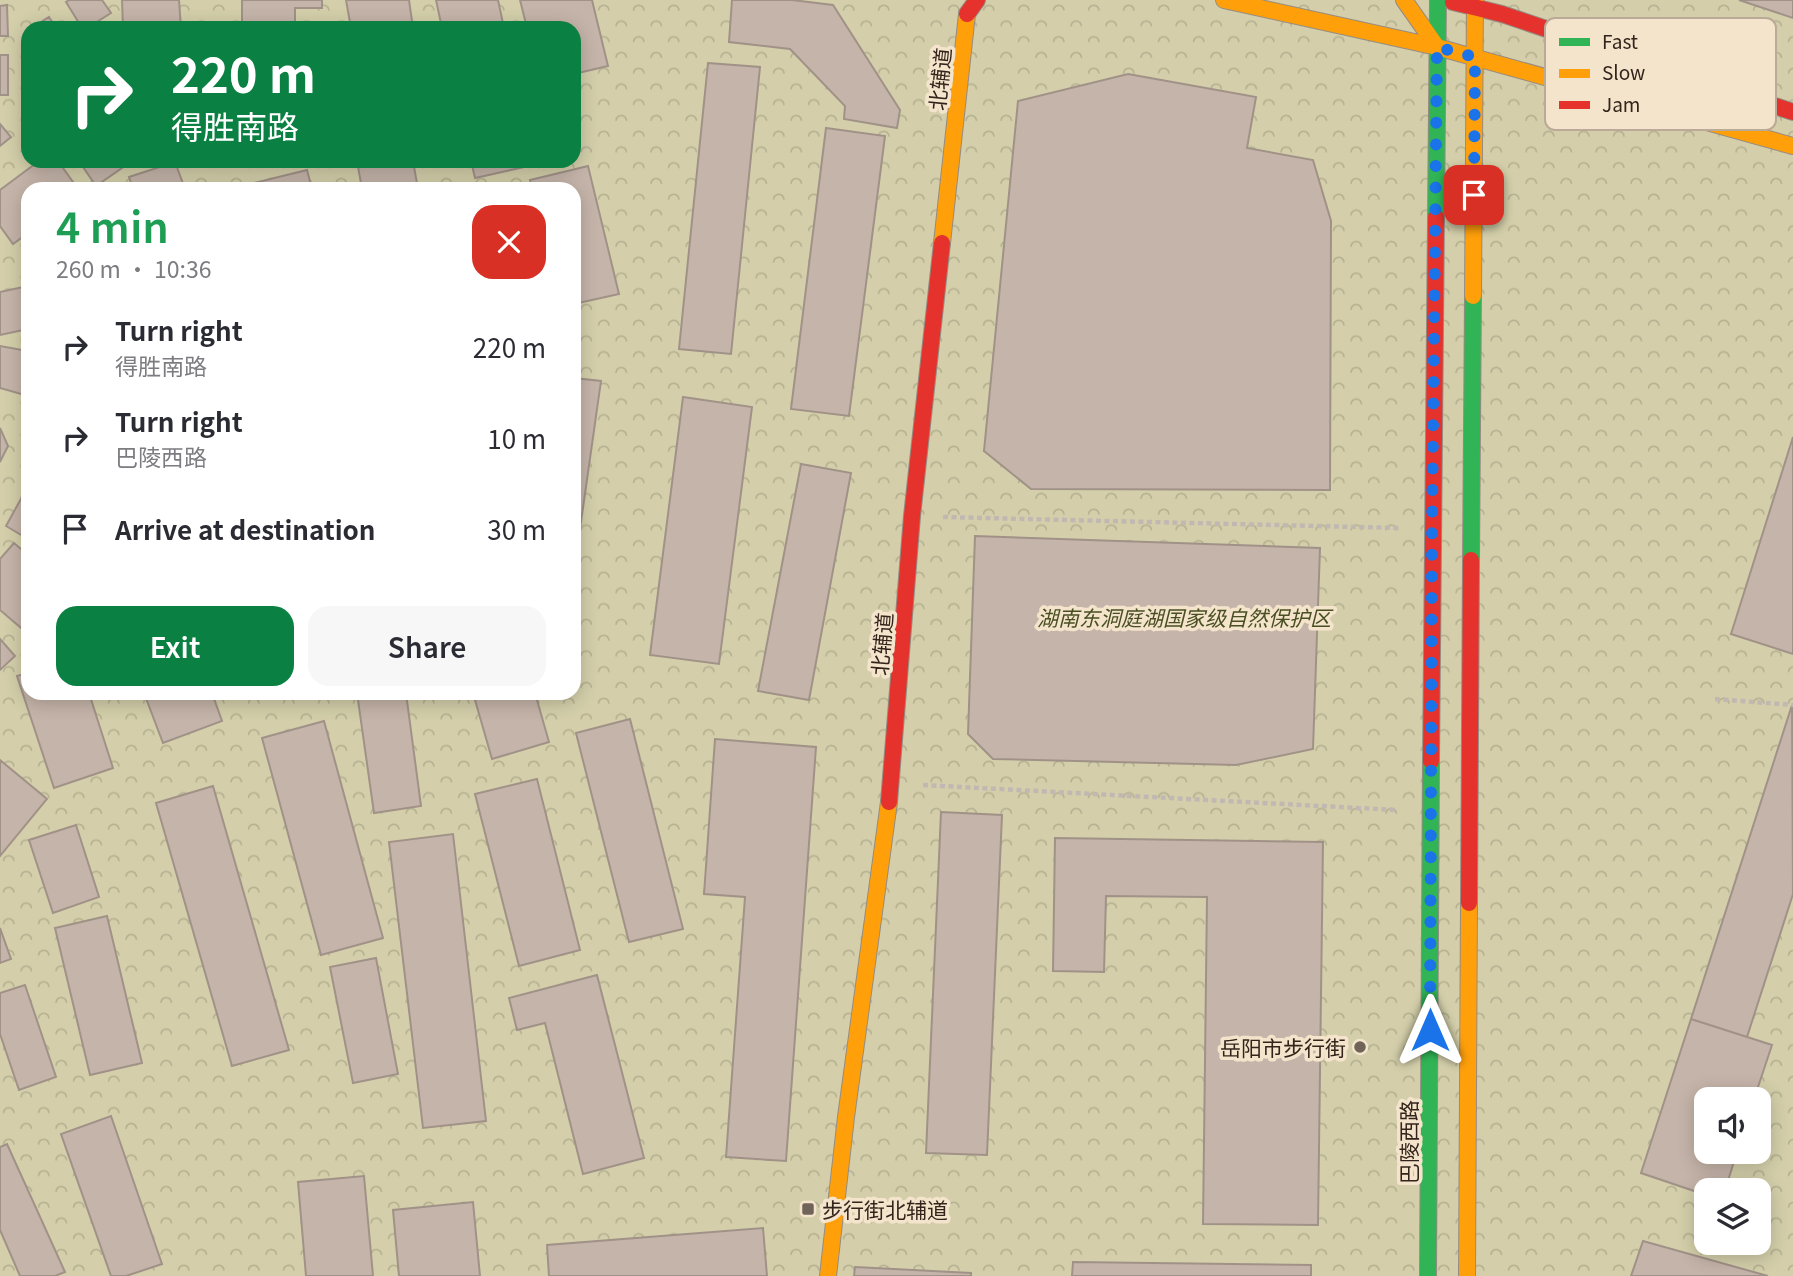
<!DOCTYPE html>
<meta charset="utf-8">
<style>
body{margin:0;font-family:Georgia,"Noto Sans SC",serif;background:#f7f7f7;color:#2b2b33;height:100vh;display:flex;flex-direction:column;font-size:26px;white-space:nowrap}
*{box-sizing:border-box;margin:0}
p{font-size:23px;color:#7c7c81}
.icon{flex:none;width:38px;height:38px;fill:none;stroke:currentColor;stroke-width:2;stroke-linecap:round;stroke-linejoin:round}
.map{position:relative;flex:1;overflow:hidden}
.details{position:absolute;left:21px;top:182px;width:560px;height:518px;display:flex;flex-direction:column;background:#fff;border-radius:21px;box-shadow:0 4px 18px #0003}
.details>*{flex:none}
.guide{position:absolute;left:21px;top:21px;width:560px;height:147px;border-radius:21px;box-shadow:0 4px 18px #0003;background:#0b8043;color:#fff;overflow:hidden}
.tools{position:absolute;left:1694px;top:1087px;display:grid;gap:14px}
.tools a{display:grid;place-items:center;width:77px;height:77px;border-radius:14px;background:#fff;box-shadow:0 4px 18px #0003;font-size:35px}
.pin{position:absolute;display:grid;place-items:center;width:60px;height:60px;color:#fff;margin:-30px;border-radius:14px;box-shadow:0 4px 10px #0006}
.me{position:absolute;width:77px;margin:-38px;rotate:0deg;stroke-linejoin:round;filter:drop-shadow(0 0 5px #0008)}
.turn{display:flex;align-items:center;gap:24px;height:147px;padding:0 35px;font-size:32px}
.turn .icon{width:91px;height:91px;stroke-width:2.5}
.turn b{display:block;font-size:49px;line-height:60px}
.round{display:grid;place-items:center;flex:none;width:74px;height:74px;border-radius:21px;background:#f7f7f7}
.overview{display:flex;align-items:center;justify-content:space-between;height:119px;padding:0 35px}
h1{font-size:42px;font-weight:600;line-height:52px;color:#1e9e55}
.cta{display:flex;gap:14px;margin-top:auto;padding:14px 35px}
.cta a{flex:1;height:80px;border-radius:21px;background:#0b8043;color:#fff;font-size:28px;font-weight:600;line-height:80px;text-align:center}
.cta a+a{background:#f7f7f7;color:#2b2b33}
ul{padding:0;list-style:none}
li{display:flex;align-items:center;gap:21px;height:91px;padding:0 35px}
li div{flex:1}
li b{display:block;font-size:26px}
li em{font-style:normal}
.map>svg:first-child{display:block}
</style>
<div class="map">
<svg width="1793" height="1276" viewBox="0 0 1793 1276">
<defs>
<pattern id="park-crowns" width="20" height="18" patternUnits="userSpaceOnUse" patternTransform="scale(1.75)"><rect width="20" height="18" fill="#d4cfaa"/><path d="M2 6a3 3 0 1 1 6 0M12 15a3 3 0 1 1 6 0" fill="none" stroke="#b6b292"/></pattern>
</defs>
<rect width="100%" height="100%" fill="#e2d7c8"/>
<path fill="url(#park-crowns)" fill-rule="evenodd" d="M0,0H1793V1276H0ZM28,28H574V161H28ZM28,189H574V693H28ZM1706,1099H1759V1152H1706ZM1706,1190H1759V1242H1706Z"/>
<path fill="#c5b4a9" stroke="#a19288" stroke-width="2" d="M69,0H102L111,13L87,28H82L66,2Z
M122,0H179L181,28H123Z
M242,0H322V8H295V28H242Z
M346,0H409L413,28H351Z
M436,0H498L504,28H442Z
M520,0H592L608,66L574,74V28H527Z
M732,0H792L833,5L900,110L897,128L844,119L845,106L790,49L729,42Z
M1739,0H1793V18Z
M7,5L8,36H0V6Z
M49,17L56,28H32Z
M0,55H8V95H0Z
M708,63L760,67L731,354L679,349Z
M1128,74L1256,97L1247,148L1313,160L1331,221L1330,490L1031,489L984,451L1018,101Z
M0,124L11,137L0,146Z
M826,128L885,136L849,416L791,409Z
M39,161H58L78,189H28V233L13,244L0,226V190Z
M79,161H132L96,186Z
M357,161H413L418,189H362Z
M471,161H532L533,165L475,178Z
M175,162L185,189H133L129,177Z
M588,166L619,294L574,304V189H532L530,180Z
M307,170L312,189H229Z
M28,286V329L0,335V292Z
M0,346L28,351V396L0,388Z
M574,378L601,381L575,564H574Z
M683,397L752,407L719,664L650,655Z
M0,428L8,446L0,462Z
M1793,437V654L1731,634Z
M801,464L851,473L809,700L758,691Z
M28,486V539L6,526Z
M975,536L1320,548L1313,749L1236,765L993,759L968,734Z
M14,543L28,555L27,633L0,610V559Z
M0,639L15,656L0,670Z
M28,673V693H89L113,768L54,788L17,676Z
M144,693H212L222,721L163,743Z
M357,693H406L421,806L374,813Z
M473,693H535L549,742L492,759Z
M1792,705L1793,894L1747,1037L1691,1019Z
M630,719L683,929L629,942L576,733Z
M324,721L383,938L321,955L262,738Z
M715,739L816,747L786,1161L726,1157L745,897L704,894Z
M0,760L47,799L0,856Z
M537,779L580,950L519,966L475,794Z
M213,786L289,1050L232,1066L156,803Z
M941,812L1002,815L987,1155L926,1153Z
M76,825L99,897L53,913L29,840Z
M453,834L486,1121L423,1128L389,842Z
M1055,838L1323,842L1318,1225L1203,1224L1207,897L1106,896L1104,972L1053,971Z
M107,916L142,1063L90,1075L55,928Z
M0,928L11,959L0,963Z
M376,958L398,1074L353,1083L330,967Z
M597,975L644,1158L583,1174L545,1023L517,1030L509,998Z
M25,985L56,1077L19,1090L0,1034V993Z
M1691,1019L1772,1045L1754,1099H1706V1152H1737L1725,1190H1706V1195L1641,1173Z
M111,1116L162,1264L126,1276H111L61,1134Z
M7,1144L65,1272L55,1276H20L0,1230V1147Z
M364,1176L373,1276H306L298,1182Z
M473,1202L480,1276H399L393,1210Z
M763,1228L767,1276H549L547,1245Z
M1643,1241L1768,1276H1631Z
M1073,1262L1311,1265V1276H1072Z
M855,1267L971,1273V1276H854Z"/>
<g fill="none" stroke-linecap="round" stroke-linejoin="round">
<g stroke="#968c82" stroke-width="18">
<path id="fast" d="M1436,217L1438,0
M1471,560L1473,296
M1428,1276L1431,761"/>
</g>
<g stroke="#968c82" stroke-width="18">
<path id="slow" d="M1224,0L1437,47L1793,146
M1404,0L1437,47
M942,243L967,14
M1473,296L1475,0
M828,1276L846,1117L889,802
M1467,1276L1469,903"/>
</g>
<g stroke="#968c82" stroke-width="18">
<path id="jam" d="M1453,2L1502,14L1793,112
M967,14L977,0
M1431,761L1436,217
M889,802L912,516L942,243
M1469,903L1471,560"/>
</g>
<path stroke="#c1b9b1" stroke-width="4.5" stroke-dasharray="5 3.5" stroke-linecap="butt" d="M943,517L1399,528
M1715,699L1793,705
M923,785L1396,810"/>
<use href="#fast" stroke="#30b455" stroke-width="16"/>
<use href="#slow" stroke="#ff9f0a" stroke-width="16"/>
<use href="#jam" stroke="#e5322d" stroke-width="16"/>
</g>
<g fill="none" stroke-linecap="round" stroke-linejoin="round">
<path stroke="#1a73e8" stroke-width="12" stroke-dasharray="0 21.6" d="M1430,1030L1432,529L1437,47L1475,57L1474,195"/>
</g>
<g fill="#706358" stroke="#f4e4cc" stroke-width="2.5">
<circle cx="1360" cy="1047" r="7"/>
<rect x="801" y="1202" width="14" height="14" rx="3.5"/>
</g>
<g text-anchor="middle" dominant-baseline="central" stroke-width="7" stroke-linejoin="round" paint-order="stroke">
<g font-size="21" fill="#33241b" stroke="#f4e4cc">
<text transform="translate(939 79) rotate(-84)">北辅道</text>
<text transform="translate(881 644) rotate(-85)">北辅道</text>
<text transform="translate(1408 1142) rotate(-90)">巴陵西路</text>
</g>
<g font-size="21" font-style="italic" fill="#494f22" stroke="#f4e4cc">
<text x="1184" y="617">湖南东洞庭湖国家级自然保护区</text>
</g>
<g font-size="21" fill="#33241b" stroke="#f4e4cc" text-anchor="end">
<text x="1346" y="1047">岳阳市步行街</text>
<text x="822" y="1209" text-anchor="start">步行街北辅道</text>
</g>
</g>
<rect x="1545" y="18" width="231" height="112" rx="10" fill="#f4e4cc" stroke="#baaa97" stroke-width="2"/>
<rect x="1559" y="38" width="31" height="8" fill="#30b455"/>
<rect x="1559" y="69" width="31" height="9" fill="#ff9f0a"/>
<rect x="1559" y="101" width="31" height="8" fill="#e5322d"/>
<g font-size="19" fill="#33241b">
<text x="1602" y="49">Fast</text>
<text x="1602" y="80">Slow</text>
<text x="1602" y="112">Jam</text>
</g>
</svg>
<div class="tools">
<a><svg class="icon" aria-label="sound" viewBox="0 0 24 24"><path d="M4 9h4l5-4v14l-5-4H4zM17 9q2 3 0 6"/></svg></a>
<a><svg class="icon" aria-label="layers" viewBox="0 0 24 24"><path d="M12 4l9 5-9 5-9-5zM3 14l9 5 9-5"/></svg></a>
</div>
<div class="pin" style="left:1474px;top:195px;background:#d93025"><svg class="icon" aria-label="arrive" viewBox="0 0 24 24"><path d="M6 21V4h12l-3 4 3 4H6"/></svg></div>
<svg class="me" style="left:1430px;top:1030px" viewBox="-20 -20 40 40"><path d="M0-17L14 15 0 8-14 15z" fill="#1a73e8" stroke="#fff" stroke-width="4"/></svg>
<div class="guide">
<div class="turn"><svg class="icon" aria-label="right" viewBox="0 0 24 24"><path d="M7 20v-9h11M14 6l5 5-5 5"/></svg><div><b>220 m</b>得胜南路</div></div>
</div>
<section class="details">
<div class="overview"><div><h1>4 min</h1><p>260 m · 10:36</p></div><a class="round" style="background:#d93025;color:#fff"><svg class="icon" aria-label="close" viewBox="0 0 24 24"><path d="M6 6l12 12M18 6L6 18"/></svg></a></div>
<ul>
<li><svg class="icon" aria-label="right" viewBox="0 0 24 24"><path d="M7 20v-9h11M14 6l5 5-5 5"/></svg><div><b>Turn right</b><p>得胜南路</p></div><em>220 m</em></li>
<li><svg class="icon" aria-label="right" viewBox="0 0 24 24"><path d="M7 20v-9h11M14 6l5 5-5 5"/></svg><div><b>Turn right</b><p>巴陵西路</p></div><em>10 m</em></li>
<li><svg class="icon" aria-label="arrive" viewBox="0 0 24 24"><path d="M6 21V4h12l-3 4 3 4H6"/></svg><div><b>Arrive at destination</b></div><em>30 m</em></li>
</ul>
<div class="cta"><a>Exit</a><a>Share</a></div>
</section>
</div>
